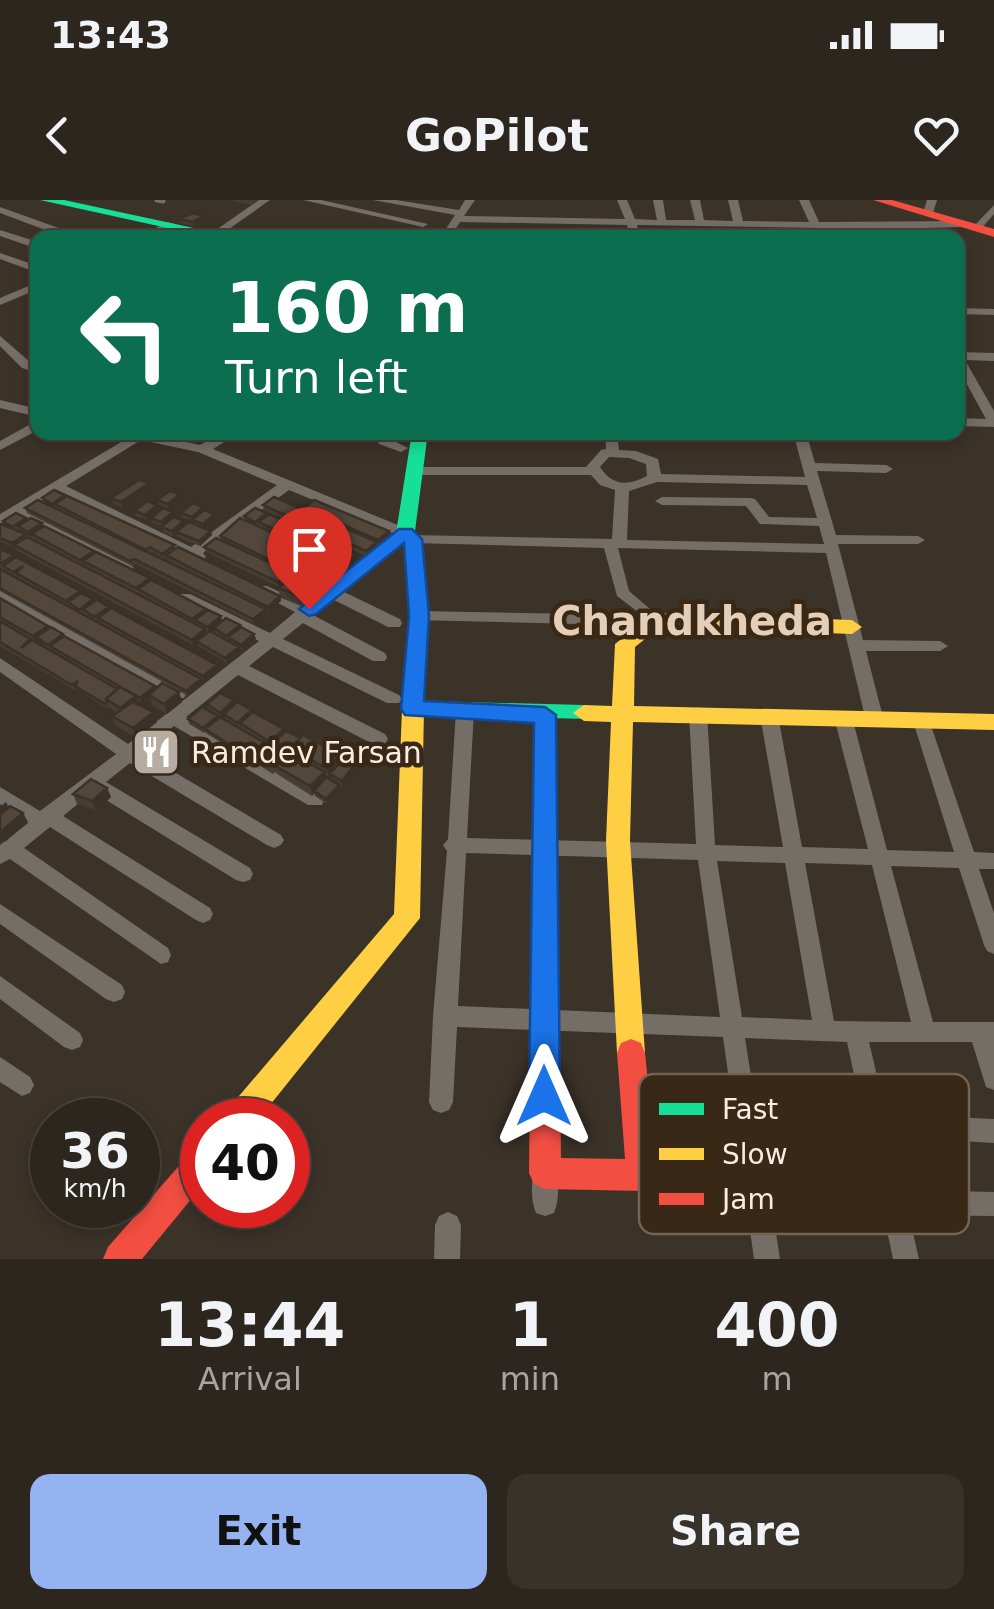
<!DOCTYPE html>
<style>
body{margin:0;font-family:"DejaVu Sans",sans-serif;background:#38322b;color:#f1f3f6;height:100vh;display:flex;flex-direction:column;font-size:38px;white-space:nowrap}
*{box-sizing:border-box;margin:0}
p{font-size:32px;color:#a6a5a4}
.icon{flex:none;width:55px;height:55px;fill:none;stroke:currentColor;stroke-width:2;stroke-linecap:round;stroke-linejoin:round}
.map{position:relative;height:1059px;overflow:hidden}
.side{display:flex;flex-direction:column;background:#2c261e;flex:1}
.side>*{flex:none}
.guide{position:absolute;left:30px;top:30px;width:935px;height:210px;border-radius:20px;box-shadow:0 5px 15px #0003,0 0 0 2px #48433c;background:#0b6e4f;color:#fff;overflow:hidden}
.speed{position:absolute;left:30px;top:898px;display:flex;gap:20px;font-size:50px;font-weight:700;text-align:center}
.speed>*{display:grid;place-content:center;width:130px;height:130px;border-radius:50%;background:#2c261e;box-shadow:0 5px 15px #0003,0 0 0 2px #48433c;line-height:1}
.speed small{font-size:25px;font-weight:400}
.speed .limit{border:15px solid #d22;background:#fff;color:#111}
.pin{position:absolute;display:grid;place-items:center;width:85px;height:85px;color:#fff;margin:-102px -42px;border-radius:50% 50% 50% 0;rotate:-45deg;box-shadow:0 0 10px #0007}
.pin .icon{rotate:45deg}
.me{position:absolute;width:110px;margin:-55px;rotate:0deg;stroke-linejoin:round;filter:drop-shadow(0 0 8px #0008)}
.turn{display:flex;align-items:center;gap:35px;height:210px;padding:0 30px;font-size:45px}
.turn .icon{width:130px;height:130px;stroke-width:2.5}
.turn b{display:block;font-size:70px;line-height:85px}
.eta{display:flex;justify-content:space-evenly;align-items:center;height:170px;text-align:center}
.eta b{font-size:60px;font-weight:700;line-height:70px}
.primary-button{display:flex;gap:20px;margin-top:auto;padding:20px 30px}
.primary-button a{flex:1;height:115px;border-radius:20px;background:#95b2f1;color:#111;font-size:40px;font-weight:700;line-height:115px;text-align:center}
.primary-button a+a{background:#38322b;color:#f1f3f6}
.status{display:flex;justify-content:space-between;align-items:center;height:70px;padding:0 50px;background:#2c261e;direction:ltr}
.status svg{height:28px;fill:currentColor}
header{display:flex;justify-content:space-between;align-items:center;height:130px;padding:0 30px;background:#2c261e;font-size:45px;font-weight:700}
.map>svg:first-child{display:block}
</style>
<div class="status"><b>13:43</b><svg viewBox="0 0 49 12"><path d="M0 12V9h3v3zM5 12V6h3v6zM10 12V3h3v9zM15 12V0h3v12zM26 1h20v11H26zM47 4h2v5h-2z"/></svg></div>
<header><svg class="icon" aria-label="back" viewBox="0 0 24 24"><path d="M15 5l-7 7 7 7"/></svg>GoPilot<svg class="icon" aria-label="heart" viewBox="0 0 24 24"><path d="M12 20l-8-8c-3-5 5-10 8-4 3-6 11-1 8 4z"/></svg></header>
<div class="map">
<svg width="994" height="1059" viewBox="0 0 994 1059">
<rect width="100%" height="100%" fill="#3b3228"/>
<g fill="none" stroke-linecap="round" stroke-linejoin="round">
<path stroke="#756e66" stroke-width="5" d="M157,0L163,1"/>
<path fill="#756e66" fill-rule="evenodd" d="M259,0H270L219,36H213V32Z
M303,0H321L428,24L423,27Z
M373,0H396L459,10L465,0H475L464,16L625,19L617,0H627L635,19L657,20L653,0H663L666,20H695L690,0H700L704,20L733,21L728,0H738L743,21L809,22L799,0H809L819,22L961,21L966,24L961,27L889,29L894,38H884L880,29L637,25L640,38H630L627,25L460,22L450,38H440L455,15Z
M927,0H937L933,13L928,16L923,13Z
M994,5V14L980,30H974V26Z
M0,7L81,36L83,38H67L0,13Z
M167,22L175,24L151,38H137Z
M363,28L400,35L405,38H382L360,33L358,31Z
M0,30L38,42V49L0,36Z
M0,53L38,66V73L0,59Z
M38,82V89L0,105V98Z
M958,108L994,109V115L958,114Z
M34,120H38V126L28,123Z
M0,136L30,162L38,166V173L22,168L0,146Z
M958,152L994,153V161L965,160L994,211V227L958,226V218L986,219L958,168Z
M0,200L38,209V217L0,208Z
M38,220V230L0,250V241Z
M113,232H140L200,245L223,232H240L213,249L410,330L411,335L612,339L615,290L600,285L591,275H415L408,271L415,267H586L601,250L606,249L605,232H617L619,250L636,251L658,259L661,274L805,277L793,232H806L815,263L886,265L893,269L886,273L817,271L836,335L918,336L925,340L918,344H838L863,440L940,441L948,446L940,451H866L883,517L874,523L865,517L826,353L618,348L629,391L663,420L655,425L617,396L604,348L413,343L406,339L342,391L400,419L402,423L400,427H388L332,399L313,415L385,453L387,457L385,461H373L303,423L283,439L399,495L402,499L399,503H387L273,447L249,466L385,534L388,539L385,544H373L238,475L186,517L322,595L324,600L322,605H308L174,526L142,553L281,635L284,640L281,645L274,648L267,645L130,563L106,582L250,668L253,674L250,680L243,682L236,680L93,592L63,616L210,708L213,714L210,720L203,723L196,720L50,627L24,648L168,748L171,755L168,762L161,764L10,659L0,664V645L28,623L0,604V587L40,611L116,554L0,472V458L128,544L259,441L180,402L177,398L180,394H190L270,433L295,412L257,392L254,389L257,386H267L306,404L395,334L289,290L203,353L206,357L199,362L57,292L27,310L131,365L134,368L131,371L126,373L17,316L0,324V314L128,238ZM141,240L198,252L277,285L191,347L66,286ZM609,257L629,258L646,264L647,276C628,286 612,286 600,267ZM657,282L807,285L817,318L769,317L755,299L750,298L662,297L655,301L662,305L746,306L760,324L819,326L824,344L627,340L629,291Z
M375,232H388L390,239L408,248L401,252L379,244Z
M0,389L184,490L186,494L184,498H172L0,401Z
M419,411L578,414L586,419L578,424L413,420L411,416L413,412Z
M465,504L474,510L467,638L696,644L689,513L698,507L707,513L715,645L783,647L760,515L769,509L778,515L802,647L868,649L834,517L843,511L852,517L887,650L954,652L912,518L915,514H927L974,652L994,653V669H979L994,713V754L987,751L984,745L959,668L891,666L933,822H994V890L986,887L972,842H869L886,914L994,919V943L891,937L903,990L994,992V1016L909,1015L919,1059H893L867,936L760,930L780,1059H754L723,837L457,827L453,902L449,910L441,913L433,910L429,902L433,816L447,651L443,645L448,639L456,510ZM466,653L698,660L720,817L458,806ZM717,661L785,663L812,820L742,817ZM805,663L872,665L911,822L834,821ZM745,838L847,842L862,912L756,907Z
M0,704L122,785L125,792L122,799L114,802L106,799L0,724Z
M0,776L80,833L83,840L80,847L72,850L64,847L0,799Z
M0,857L30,877L34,885L30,893L22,896L0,882Z
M545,961L554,964C559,979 560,999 554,1013L545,1016L536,1013C530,999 531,979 536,964Z
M448,1012L457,1016L461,1025L460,1059H434L435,1025L439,1016Z"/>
<path fill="#16e098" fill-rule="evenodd" d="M40,0H64L240,38H213Z
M412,232H428L415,331L422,339L429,416L424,501L584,505L592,507L595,513L592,519L405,515L402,509L409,416L404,341L396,333Z"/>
<path fill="#ffcf43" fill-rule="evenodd" d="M655,413L852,420L862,427L852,434L660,427L635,447L634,506L994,514V530L633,522L630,641L645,853L641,863L631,867L621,863L617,853L606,641L611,522L584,521L573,513L584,505L612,506L615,444Z
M413,501L424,509L420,718L258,920H224L228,909L394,714L402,509Z"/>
<path fill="#f24e42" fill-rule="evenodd" d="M873,0H892L994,29V37Z
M545,507L556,515L561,958L625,959L617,853L621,843L631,839L641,843L645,853L658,975L653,986L642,991L545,989L534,984L529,973L534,515Z
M202,947V986L142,1059H103L108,1047L191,952Z"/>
</g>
<path fill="#473d33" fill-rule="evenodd" d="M229,0H258L252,5Z
M179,19L204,20L193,26L180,23Z
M149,283L150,288L123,307L113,303L111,298Z
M65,295L66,297L280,396L278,388L294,376L290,374L291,377L279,387L206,352L204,347L221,341L220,336L245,320L244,316L267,313V316L356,354L357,358L346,368L344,367V370L333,379L319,372L311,381L317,392L309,409L281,398V401L269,411L266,410L267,414L254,424L136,364L132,366L27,313L25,308L44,303L42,298ZM152,352L164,359L166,357L167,360L226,390L150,353Z
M181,299L169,309L159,305L157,300Z
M157,305L159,310L146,319L136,316L135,311Z
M263,305L304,311V308L389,336L379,345L377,344V347L366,356L264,310Z
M204,310L216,319L205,328L212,335L200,346L177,337L176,334L173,336L163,332L162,326L152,323L151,318L175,316L168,322L184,321L185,325L193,324V321L182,318L181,313Z
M26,318L27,320L42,323L43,326L94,351V353L150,378L151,380L206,409V411L221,416L222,421L210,431L227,441L215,433L214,428H240L254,434L256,439L242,450L239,448L240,452L227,463L198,446L197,442L193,445L16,350L15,347L0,342V324L5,326L3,321ZM84,363L85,366L138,393L139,392L140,394L172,412L82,365Z
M0,349L93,399L94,402L218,470L204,481L201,479L202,484L188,496L0,391ZM18,376V378L64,404L15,377ZM99,420L100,423L171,462L96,422Z
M0,398L48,426L49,428L156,489L179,492L182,502L167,514L152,505L150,497L142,503L138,501L139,505L154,512L157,522L137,538L116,526L112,516L116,513L109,507L107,509L77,489L75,490L0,446V421L31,441L118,489L51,449L50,450L37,439L35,441L0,421Z
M207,504H235L284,529L285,532L341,555L342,561L354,572L342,586L331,579V576L329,578L339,585V589L327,604L315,596L314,593L312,596L277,574L276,572L273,574L257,564L256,562L255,563L207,534L206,532L204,533L189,524L188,519L218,518L265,543L241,528V526L239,528L225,519L224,515L221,518L208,509Z
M107,588L111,597L96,611L77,604L73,594Z"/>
<path fill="#3a3229" d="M203,16L204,20L193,26V22Z
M149,283L150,288L123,307L121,302Z
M180,294L181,299L169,309L168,304Z
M157,305L159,310L146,319L145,315Z
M173,312L175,316L163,326L161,322Z
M215,314L216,319L204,329L203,324Z
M184,321L186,326L173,336L172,331Z
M42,323L44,328L30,337L28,332Z
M211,331L212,335L200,346L199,341Z
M389,331V336L379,345L378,340Z
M377,342V347L366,356V351Z
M356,354L357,358L346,368L345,363Z
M344,365V370L333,379L332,374Z
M318,368L319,373L309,383L308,378Z
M290,372L291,377L279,387L278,382Z
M315,383L317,392L309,409L307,399Z
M280,396L281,401L269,411L268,407Z
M266,409L267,414L254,424L253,419Z
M221,416L222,421L209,432L208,427Z
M48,426L50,431L36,437L37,439L35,441L33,436Z
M205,429L207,434L193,445L192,440Z
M254,434L256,439L242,450L241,445Z
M239,447L240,452L227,463L225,458Z
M217,465L218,470L204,481L203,476Z
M201,479L202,484L188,496L186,491Z
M155,486L157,491L142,503L140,498Z
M179,492L182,502L167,514L164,504Z
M136,496L139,506L124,518L120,508Z
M234,500L236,505L221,518L220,513Z
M154,512L157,522L137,538L133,528Z
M165,545L167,550L154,562L152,557Z
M341,555L342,565L330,574L331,576L329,578L327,569Z
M353,567L354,572L342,586V581Z
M325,572L326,582L314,591V593L312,596L310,586Z
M339,585V589L327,604L326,599Z
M107,588L111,597L96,611L92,601Z
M6,602L11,612L0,621V607Z
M23,613L28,622L5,642L0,632Z"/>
<path fill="#53473b" stroke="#3a3229" stroke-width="2.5" d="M193,13L203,16L193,22L179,19Z
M139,280L149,283L121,302L111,298Z
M54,290L65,295L52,304L42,298Z
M170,291L180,294L168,304L157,300Z
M67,296L175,345L162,354L150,347L146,350L55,304Z
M274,297L377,342L366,351L263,305Z
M38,300L266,409L253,419L134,359L130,361L25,308Z
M314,300L389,331L378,340L304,308Z
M147,301L157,305L145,315L135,311Z
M193,303L203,307L192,317L181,313Z
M163,308L173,312L161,322L151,318Z
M255,308L267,313L255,322L244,316Z
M204,310L215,314L203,324L192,320Z
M16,313L26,318L12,327L3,321Z
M269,314L356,354L345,363L259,322Z
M174,317L184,321L172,331L161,327Z
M31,318L42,323L28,332L18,326Z
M240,318L344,365L332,374L289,352L292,347L284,352L318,368L308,378L220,336Z
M189,322L211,331L199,341L176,332Z
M0,324L26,334L12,343L0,338Z
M44,326L94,351L80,360L32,334Z
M27,337L205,429L192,440L14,345Z
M216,338L290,372L278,382L204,347Z
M178,347L280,396L268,407L166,355Z
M0,349L14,355L0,364Z
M96,352L150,378L136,388L83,361Z
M16,357L80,391L66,401L16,373L23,366L13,372L3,366Z
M0,369L201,479L186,491L0,388Z
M296,375L315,383L307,399L278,388Z
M151,380L206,409L192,419L138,389Z
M81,393L93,399L79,410L68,402Z
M0,398L48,426L33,436L0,417Z
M97,400L109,407L94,417L83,409Z
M111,408L217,465L203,476L98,418Z
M208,410L221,416L208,427L195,420Z
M226,418L240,425L226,436L214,428Z
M0,421L30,439L21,448L32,440L117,489L106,499L107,502L105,504L75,486L78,481L72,485L0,442Z
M51,427L63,434L48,445L36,437Z
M241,427L254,434L241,445L228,437Z
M210,431L239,447L225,458L196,441Z
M64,436L155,486L140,498L50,446Z
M162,483L179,492L164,504L149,495Z
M120,487L136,496L120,508L106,499Z
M220,493L234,500L220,513L207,504Z
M133,502L154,512L133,528L112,516Z
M237,502L252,510L237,523L224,514Z
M202,507L218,516L203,528L188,519Z
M253,512L284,529L270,542L240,523Z
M220,517L265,543L255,554V557L253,559L205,529Z
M286,531L300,538L289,553L273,543Z
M303,535L341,555L327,569L291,548Z
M152,537L165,545L152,557L140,547Z
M267,541L325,572L310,586L274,565L280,556L271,565L255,554Z
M342,560L353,567L342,581L330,574Z
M326,577L339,585L326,599L314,591Z
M91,579L107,588L92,601L73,594Z
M10,606L23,613L0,632V615Z"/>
<path fill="#1a73e8" stroke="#114b97" stroke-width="2.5" d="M399,329H412L422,339L429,416L424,501L545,507L556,515L560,896L555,907L544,911L534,907L529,896L534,523L405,515L401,509L409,416L404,343L316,414L309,416L299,409Z"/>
<defs>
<g id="restaurant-square" transform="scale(2.5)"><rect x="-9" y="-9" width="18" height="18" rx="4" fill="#b6aca1" stroke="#392816"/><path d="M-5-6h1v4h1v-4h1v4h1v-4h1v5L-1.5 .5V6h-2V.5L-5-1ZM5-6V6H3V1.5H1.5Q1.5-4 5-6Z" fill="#fff"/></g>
</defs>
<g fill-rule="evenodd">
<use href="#restaurant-square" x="156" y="552"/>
</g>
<g text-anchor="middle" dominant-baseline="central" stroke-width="9" stroke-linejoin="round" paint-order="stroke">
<g font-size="30" fill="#f9ede2" stroke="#392816" text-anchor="start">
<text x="191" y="552">Ramdev Farsan</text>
</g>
<g font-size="40" font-weight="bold" fill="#e4ceb8" stroke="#392816">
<text x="692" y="421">Chandkheda</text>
</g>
</g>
<rect x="639" y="874" width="330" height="160" rx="15" fill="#392816" stroke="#736353" stroke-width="2.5"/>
<rect x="659" y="903" width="45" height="12" fill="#16e098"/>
<rect x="659" y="948" width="45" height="12" fill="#ffcf43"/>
<rect x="659" y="993" width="45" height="12" fill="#f24e42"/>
<g font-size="28" fill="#f9ede2">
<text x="722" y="919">Fast</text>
<text x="722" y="964">Slow</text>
<text x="722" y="1009">Jam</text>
</g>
</svg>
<div class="speed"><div>36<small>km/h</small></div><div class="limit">40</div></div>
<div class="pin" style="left:309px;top:409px;background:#d93025"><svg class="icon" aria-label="arrive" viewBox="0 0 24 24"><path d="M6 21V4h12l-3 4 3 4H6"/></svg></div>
<svg class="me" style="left:544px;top:896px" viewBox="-20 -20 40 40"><path d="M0-17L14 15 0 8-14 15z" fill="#1a73e8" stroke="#fff" stroke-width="4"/></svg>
<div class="guide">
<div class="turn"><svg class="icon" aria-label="left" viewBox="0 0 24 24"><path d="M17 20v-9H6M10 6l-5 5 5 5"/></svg><div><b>160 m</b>Turn left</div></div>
</div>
</div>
<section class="side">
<div class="eta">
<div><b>13:44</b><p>Arrival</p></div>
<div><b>1</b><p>min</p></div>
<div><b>400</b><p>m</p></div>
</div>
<div class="primary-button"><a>Exit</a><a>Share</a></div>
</section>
